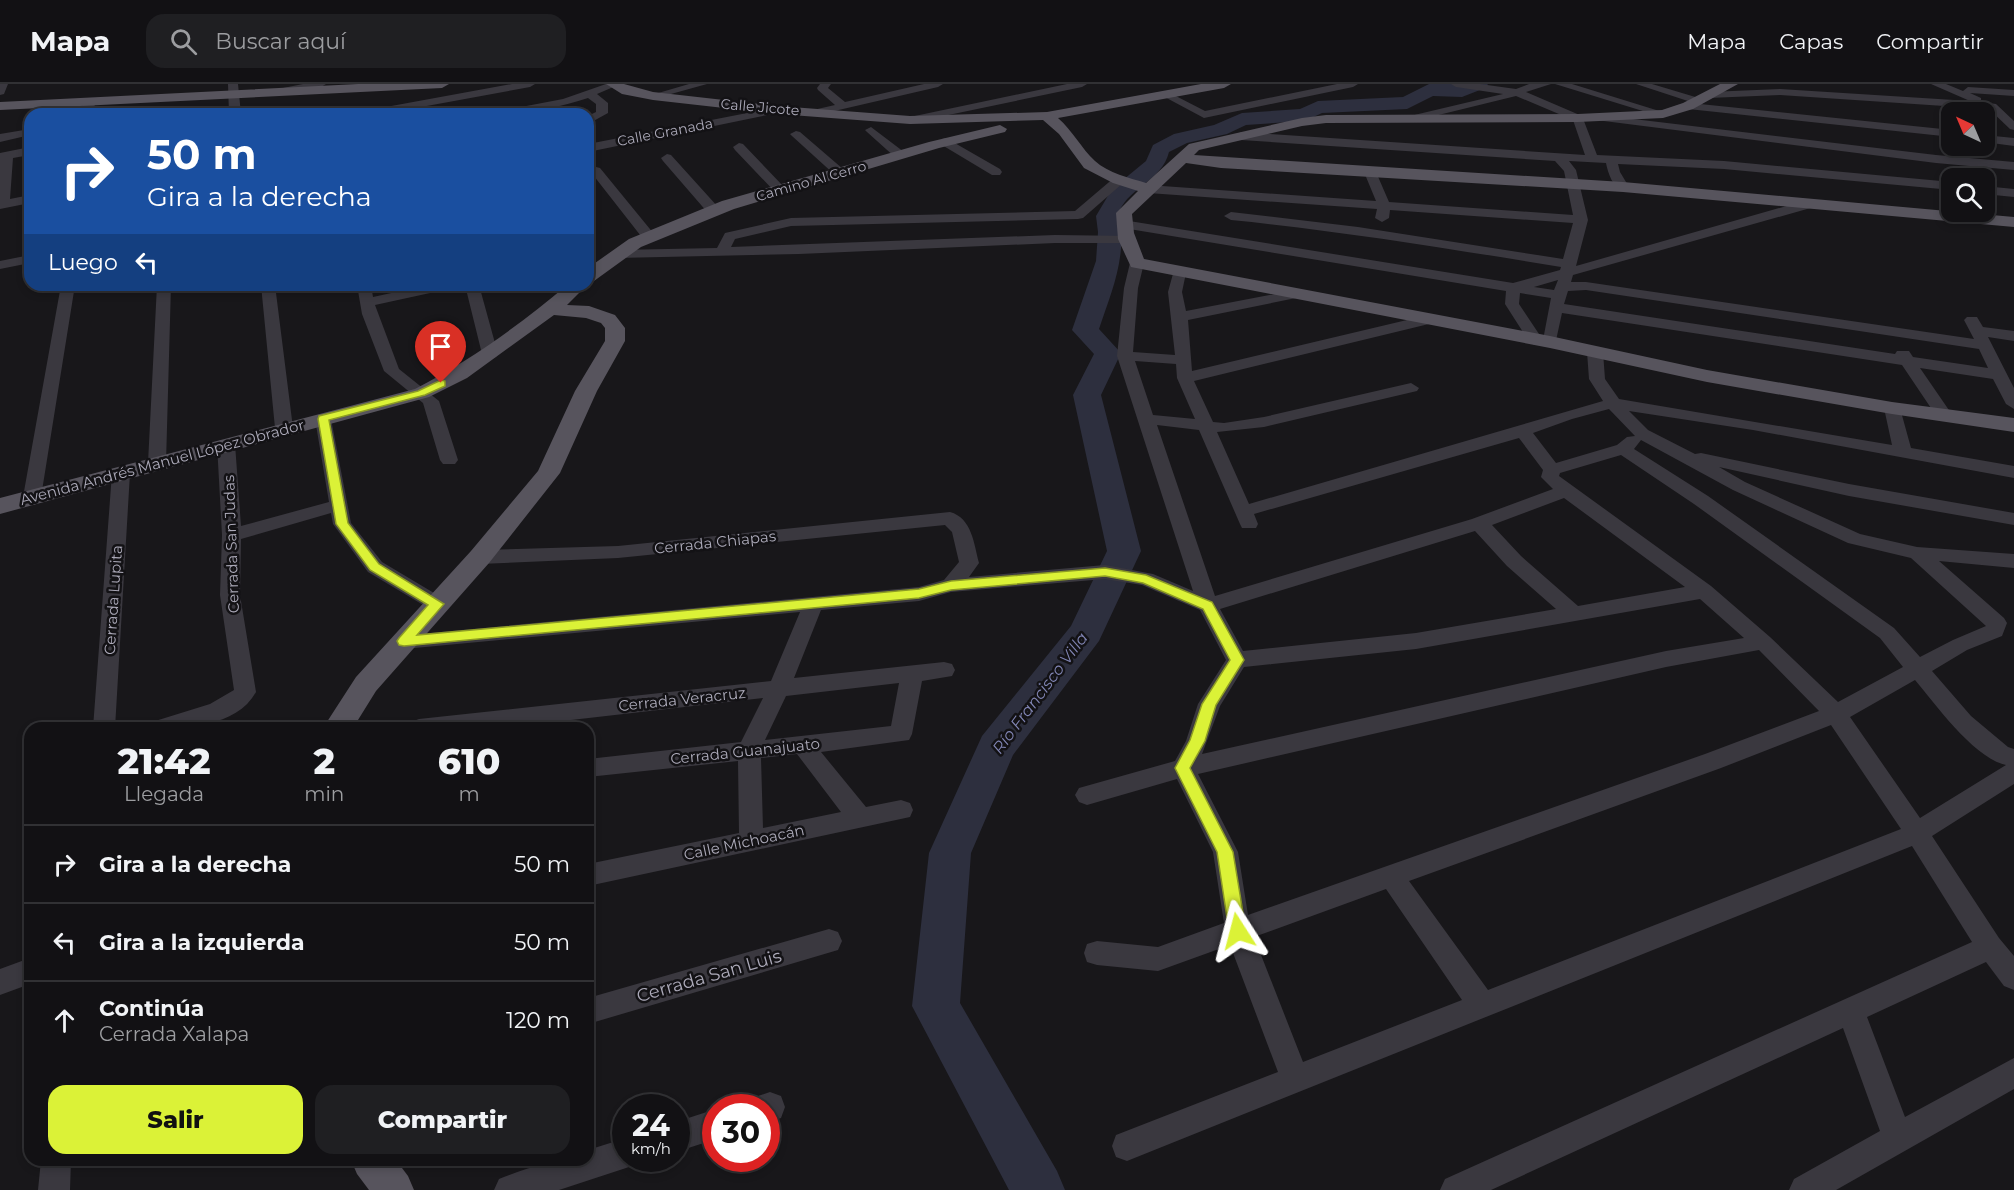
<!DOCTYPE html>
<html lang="es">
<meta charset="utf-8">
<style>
body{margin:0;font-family:Montserrat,sans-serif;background:#1f1f22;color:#f1f3f6;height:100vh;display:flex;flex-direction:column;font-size:22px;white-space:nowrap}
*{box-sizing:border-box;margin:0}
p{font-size:20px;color:#9c9da0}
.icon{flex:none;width:33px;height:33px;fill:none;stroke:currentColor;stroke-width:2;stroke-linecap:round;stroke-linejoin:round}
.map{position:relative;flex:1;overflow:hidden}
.side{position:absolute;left:24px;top:638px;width:570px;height:444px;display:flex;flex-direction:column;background:#121114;border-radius:18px;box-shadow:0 3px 9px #0003,0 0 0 2px #313134}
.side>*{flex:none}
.guide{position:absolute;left:24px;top:24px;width:570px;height:183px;border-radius:18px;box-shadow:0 3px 9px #0003,0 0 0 2px #313134;background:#1a4fa0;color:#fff;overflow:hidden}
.needle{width:39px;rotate:316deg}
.tools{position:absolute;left:1941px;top:18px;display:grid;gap:12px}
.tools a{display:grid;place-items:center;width:54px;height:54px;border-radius:12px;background:#121114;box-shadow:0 3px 9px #0003,0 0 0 2px #313134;font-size:30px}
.speed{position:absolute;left:612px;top:1010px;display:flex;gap:12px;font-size:30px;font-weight:700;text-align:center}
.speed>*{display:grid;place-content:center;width:78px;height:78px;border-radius:50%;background:#121114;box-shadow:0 3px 9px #0003,0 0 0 2px #313134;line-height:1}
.speed small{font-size:15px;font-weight:400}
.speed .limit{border:9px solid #d22;background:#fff;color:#111}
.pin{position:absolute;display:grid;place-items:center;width:51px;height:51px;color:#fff;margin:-62px -26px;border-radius:50% 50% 50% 0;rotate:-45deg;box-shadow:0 0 6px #0007}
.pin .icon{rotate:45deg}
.me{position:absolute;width:66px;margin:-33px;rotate:351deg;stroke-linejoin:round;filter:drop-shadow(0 0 4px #0008)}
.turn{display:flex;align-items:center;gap:21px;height:126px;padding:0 24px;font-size:27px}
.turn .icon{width:78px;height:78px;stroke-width:2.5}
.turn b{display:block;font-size:42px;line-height:51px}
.then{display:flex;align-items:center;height:57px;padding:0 24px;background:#0003;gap:12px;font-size:22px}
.eta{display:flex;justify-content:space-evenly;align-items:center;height:102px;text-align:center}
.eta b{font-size:36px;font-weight:800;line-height:42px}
.button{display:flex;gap:12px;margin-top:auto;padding:12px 24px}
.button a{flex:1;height:69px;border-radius:18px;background:#dbf237;color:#111;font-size:24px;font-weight:800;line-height:69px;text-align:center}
.button a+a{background:#1f1f22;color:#f1f3f6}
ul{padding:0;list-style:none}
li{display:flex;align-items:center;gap:18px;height:78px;padding:0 24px;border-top:2px solid #313134}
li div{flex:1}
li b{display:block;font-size:22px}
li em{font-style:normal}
header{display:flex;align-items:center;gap:36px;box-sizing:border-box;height:84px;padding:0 30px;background:#121114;border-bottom:2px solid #313134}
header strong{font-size:28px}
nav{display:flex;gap:33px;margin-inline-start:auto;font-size:21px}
.search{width:420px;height:54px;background:#1f1f22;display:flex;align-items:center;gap:15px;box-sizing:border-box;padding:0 21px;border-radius:18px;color:#9c9da0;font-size:22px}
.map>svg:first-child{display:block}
</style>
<header>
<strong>Mapa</strong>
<div class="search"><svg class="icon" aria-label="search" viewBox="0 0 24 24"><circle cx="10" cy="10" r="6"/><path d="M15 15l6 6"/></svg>Buscar aquí</div>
<nav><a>Mapa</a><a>Capas</a><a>Compartir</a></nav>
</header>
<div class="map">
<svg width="2014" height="1106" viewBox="0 0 2014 1106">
<rect width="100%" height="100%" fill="#18171a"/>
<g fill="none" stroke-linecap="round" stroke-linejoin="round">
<path fill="#2d2f3e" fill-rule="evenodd" d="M1429,0H1488L1485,4L1462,13L1433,12L1407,25L1322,29L1305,37L1246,41L1227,50L1187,59L1169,68C1162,98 1124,105 1118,132C1117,141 1122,154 1121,164C1119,192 1108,218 1099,245L1121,269L1101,311L1141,467L1099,557L1013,671L971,769L960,919L1057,1087L1065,1106H1009L912,922L929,769L982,652L1071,542L1107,467L1073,311L1094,270L1072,246L1096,177L1098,148L1096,132L1112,105L1146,77L1153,61L1174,50L1214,41L1242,29L1300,25L1318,17L1403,13Z"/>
<path fill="#3a383f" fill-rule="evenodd" d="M0,0H8L4,10L0,11Z
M228,0H238L241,30H229Z
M303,0H326L321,3L282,10L277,7L278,5Z
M512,0H535L530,3L383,30H358L364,27Z
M606,0L618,1L597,10L608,19V29L588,40V32L596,28V20L588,14C558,24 526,30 494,30L500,27L563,15Z
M689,0H707L653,15L648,12Z
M820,0H831L828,4L845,18L924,0H943L938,3L817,31L813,30V26L835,21L818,6L817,4Z
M1067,0H1087L1082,3L910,39L904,36L910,33Z
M1337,0H1358L1353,3L1204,34L1161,11L1162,9H1170L1205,27Z
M1451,0H1480L1516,5L1529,0H1551L1526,8L1582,32L1597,71L1724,77L1952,98V106L1724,85L1618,80L1620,88L1629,103L1623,107C1613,104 1608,89 1606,79L1569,77L1576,86L1588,136L1576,182L1804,117L1809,116L1815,120L1814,123L1573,191L1571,198H1586L1974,255L1964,236L1967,233H1977L1983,243L2014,247V257L1988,253L2014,304V325L2006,320L1993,295L1920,284L1953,332L1945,337L1939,336L1902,281L1562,229L1555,261H1545L1543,256L1535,261L1530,259L1505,220L1506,207L1123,144L1116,140L1123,136L1513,199L1560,186L1561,183C1451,165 1342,147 1231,136L1224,132L1231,128L1358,143L1563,175L1573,139L1390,126L1389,134L1382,138L1375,134L1377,125L1148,109L1142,105L1148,101L1376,117L1364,88L1370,84L1376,88L1389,118L1573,131L1564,87L1555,77L1241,56L1235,52L1241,48L1585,71L1573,36L1516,12L1414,37L1410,36V32L1503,10L1456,3ZM1558,196L1554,206L1534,203ZM1586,206L1979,265L1988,284L1913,273L1909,267H1897L1895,270L1564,220L1568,207ZM1520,209L1551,214L1543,256L1519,220Z
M1555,0H1572L1669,30L1667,32H1659Z
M1636,0H1652L1702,15L1704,17L1700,20L1952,46V53L1688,25L1684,24V20L1694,19Z
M1931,0H1946L1963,7L1968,3L2014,6V12L1970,9L1981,14V18L1996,20L2014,37V46L2010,45L1989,25L1780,11L1709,14L1704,11L1709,8L1780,5L1970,17Z
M89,14L95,17L94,30H82L83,17Z
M778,23L782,24V28L588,68V60Z
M1600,31L1936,71L2014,78V86L1936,79L1596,36V32Z
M871,43L904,68V74H896L867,48L865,46Z
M30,45V51L0,58V50Z
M796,47L800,48L843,85L845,88L843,91H835L792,52L790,50Z
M1984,51L2014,54V62L1984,58Z
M946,54L1000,85L1002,88L1000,91H992L942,61V55Z
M739,59L743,60L784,103L786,106L784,109H776L735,66L733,63Z
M30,63V71L13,74L10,115L30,111V119L0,125V69Z
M667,70L671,71L718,123L720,126L718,129H708L663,77L661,74Z
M596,83L600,84L654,150L656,153L654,156H644L590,87Z
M1119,92L1125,96L1123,99L1083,134L1078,135L791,142L735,155L731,163L1055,151L1131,152L1133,155L1126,159H1055L799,170L617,174L610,170L617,166L717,164L725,149L791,134L1075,127L1115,93Z
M1984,102L2014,105V113L1984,110Z
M30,171V179L0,185V177Z
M1137,175L1144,179L1138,204L1133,268L1175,271L1168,208L1174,186L1179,185L1186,189L1182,208L1186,227L1296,206L1303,210L1296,214L1188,236L1192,287L1428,231L1436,236L1433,239L1194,297L1213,338L1224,339L1264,333L1411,299L1419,304L1417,307L1264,343L1217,348L1249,420L1603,317L1589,295L1587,268L1595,263L1603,268L1605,295L1619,315L1892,361L1884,324L1892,319L1900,324L1911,364L2014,382V394L1753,346L1629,327L1648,346L1695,370L1701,369L1849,400L2014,429V441L1849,412L1719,383L1745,398L1860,450L1917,463L2014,470V484L1939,477L2004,534L2007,539L2002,552L1967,566L1932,587L1971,632L2008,663L2014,665V700L1932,752L1999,854L2014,872V906L2004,902L1986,878L1867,933L1905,1033L2014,974V1005L1836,1106H1789L1794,1095L1880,1047L1843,944L1491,1106H1440L1445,1095L1972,858L1912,762L1127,1077L1116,1073L1112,1062L1116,1051L1278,988L1230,861L1158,887L1097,881L1087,878L1084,869L1087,860L1097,857L1158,863L1224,839L1213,768L1177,695L1087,721L1079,718L1075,711L1079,704L1175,677L1186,657L1198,620L1226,576L1200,526L1142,501L1105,495L951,508L919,517L821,526L794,594L944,578L952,580L955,586L952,592L922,597L912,650L909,656L821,668L866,723L901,716L910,719L913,726L910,733L588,802V780L739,749L738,677L588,693V675L741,658L763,614L502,644H408L411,638L419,635L771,597L800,528L404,565L397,562L393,557L397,552L919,503L944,496L959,478L952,448L945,441L618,474L480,480L473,478L470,473L473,468L480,466L618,462L950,428C972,434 974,460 979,479L969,493L1105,481L1153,490L1193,507L1117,272L1124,204L1130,179ZM1135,277L1176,280L1177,294L1195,335L1153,331ZM1609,325L1635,352L1627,353L1617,361L1556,379L1533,349L1572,335ZM1157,341L1199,346L1240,440L1242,444H1256L1258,440L1254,430L1519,354L1543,386L1541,393L1553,405L1472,435L1215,512ZM1641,356L1733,406L1848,459L1911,474L1986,542L1953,556L1920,573L1894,544L1708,412L1634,365ZM1621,371L1694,420L1880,554L1903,583L1838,618L1770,553L1711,502L1559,392L1560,389ZM1564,414L1685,503L1578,522L1521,472L1492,441ZM1475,447L1507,482L1556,525L1416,549L1243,567L1220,525ZM1700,515L1744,554L1666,567L1202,670L1220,622L1244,583L1416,565ZM1759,566L1819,627L1705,670L1248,831L1238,768L1198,690L1666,583ZM1915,596C1936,621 1974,674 2006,681L1920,734L1850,633ZM899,599L891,642L765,656L786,612ZM1831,641L1901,745L1488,906L1409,797L1721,684ZM797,670L841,728L763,744L761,674ZM1386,805L1462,916L1303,978L1254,853Z
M61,201H75L41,413L39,417H25L23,413Z
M157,201H171L166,379L163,383H151L148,379Z
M261,201H275L293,344L290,348H278L275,344Z
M357,201H371L373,213L428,201H455L453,204L375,221L399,285L439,317L458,376L455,380H443L440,376L423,319L384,287L362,230Z
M465,201H479L498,270L496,273L490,275L482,270Z
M323,330L329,331L331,335L351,439L382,478L444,515L447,520L444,525L437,527L430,525L368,488L333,440L331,429L241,455L240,511L256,608C236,644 184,644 149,644L152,638L210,620L234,606L220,511L222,451L217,360L220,356H232L235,360L241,442L329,418L315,335L317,331Z
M121,383L127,385L130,389L115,644H93L112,389L115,385Z
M829,845L838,848L842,857L838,866L588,940V914Z
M30,874V900L0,911V885Z
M770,1008L781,1012L785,1023L781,1034L766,1039V1023H752L755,1013Z
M716,1025V1055L676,1068V1038Z
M626,1054V1074H639L637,1080L626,1084L559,1106H494L499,1095C531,1082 554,1076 588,1076V1066Z
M41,1076H71L70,1106H38Z"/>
<path fill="#57545d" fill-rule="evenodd" d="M358,0H449L442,4L0,26V18Z
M606,0H624L653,8L778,22L910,32L1047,28L1201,0H1231L1224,4L1058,34C1073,47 1081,64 1095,77C1108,89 1130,94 1146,99L1189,60L1302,34L1326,31L1578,30L1662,26L1683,19L1720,0H1738L1693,25L1663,34L1578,38L1326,39L1302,42L1199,66L1194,71L1623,98L2014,133V143L1623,108L1221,84L1186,79L1132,130L1134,149L1144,175L1550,252L1707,286L1892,318L2014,334V348L1892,330L1707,298L1550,264L1131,183L1118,155L1116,129L1138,107L1113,99L1084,84L1059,50L1043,36L910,40L778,30L653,16L622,10Z
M1000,41L1007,45L1005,48L939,64L734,125L641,163L594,197L588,199V184L629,155L722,117L929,58Z
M567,201H587L567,221L589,222L615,231L625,244V257L597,307L560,389L489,479L376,607L353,644H323L356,593L471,467L538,387L575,307L605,257V244L601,239L586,234L554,231L467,294L429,313L0,430V414L415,305C469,277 520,241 567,201Z
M351,1076H396L408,1092L414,1106H369L357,1090Z"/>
</g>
<path fill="#dbf237" stroke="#8e9d24" stroke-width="1.5" d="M441,296L445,297V302L425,311L329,336L348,439L379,480L444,520L417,551L919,505L951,497L1105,484L1146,491L1212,518L1244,576L1216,621L1205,657L1190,684L1233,768L1246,847L1244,852L1238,854L1232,852L1229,847L1217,768L1175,684L1190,656L1202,620L1230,576L1203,525L1143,499L1105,492L951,506L919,514L404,562L399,561L397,557L399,554L428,521L370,486L336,440L318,335L319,332L418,307Z"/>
<g text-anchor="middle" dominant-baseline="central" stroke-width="5" stroke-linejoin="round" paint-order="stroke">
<g font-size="14" fill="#acaab9" stroke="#131215">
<text transform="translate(760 23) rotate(5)">Calle Jicote</text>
<text transform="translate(665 48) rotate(-11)">Calle Granada</text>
<text transform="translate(811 97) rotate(-16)">Camino Al Cerro</text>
</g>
<g font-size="15" fill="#acaab9" stroke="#131215">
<text transform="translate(162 378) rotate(-15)">Avenida Andrés Manuel López Obrador</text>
<text transform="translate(715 458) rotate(-6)">Cerrada Chiapas</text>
<text transform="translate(231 460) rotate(-92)">Cerrada San Judas</text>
<text transform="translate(113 516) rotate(-86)">Cerrada Lupita</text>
<text transform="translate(682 615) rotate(-6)">Cerrada Veracruz</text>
<text transform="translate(745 667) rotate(-6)">Cerrada Guanajuato</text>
<text transform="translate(744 758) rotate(-12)">Calle Michoacán</text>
</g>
<g font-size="16" font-style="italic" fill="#8185b4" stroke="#131215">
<text transform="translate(1040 609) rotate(-53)">Río Francisco Villa</text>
</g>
<g font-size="18" fill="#acaab9" stroke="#131215">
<text transform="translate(709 892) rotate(-16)">Cerrada San Luis</text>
</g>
</g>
</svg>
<div class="tools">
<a><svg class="needle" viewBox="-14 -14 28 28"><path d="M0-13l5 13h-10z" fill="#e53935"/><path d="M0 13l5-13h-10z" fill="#9c9da0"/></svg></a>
<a><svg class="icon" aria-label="search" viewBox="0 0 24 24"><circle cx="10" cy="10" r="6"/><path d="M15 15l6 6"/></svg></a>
</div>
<div class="speed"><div>24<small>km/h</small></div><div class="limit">30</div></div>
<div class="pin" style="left:441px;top:299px;background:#d93025"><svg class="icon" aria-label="arrive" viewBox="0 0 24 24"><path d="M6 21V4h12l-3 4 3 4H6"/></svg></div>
<svg class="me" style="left:1238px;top:847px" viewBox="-20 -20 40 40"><path d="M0-17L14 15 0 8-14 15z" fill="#dbf237" stroke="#fff" stroke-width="4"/></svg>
<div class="guide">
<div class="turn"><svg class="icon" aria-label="right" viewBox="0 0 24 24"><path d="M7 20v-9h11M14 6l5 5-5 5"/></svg><div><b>50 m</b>Gira a la derecha</div></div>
<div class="then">Luego<svg class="icon" aria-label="left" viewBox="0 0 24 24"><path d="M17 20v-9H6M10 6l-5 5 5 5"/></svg></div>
</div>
<section class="side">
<div class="eta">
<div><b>21:42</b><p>Llegada</p></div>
<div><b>2</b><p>min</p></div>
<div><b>610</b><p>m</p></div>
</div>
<ul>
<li><svg class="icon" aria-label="right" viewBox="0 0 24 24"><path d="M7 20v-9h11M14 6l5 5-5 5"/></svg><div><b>Gira a la derecha</b></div><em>50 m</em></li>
<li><svg class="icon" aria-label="left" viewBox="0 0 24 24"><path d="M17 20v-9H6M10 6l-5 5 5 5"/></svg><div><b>Gira a la izquierda</b></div><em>50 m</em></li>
<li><svg class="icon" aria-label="ahead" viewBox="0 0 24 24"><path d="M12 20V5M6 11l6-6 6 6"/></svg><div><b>Continúa</b><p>Cerrada Xalapa</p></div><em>120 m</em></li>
</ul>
<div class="button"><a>Salir</a><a>Compartir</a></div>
</section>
</div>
